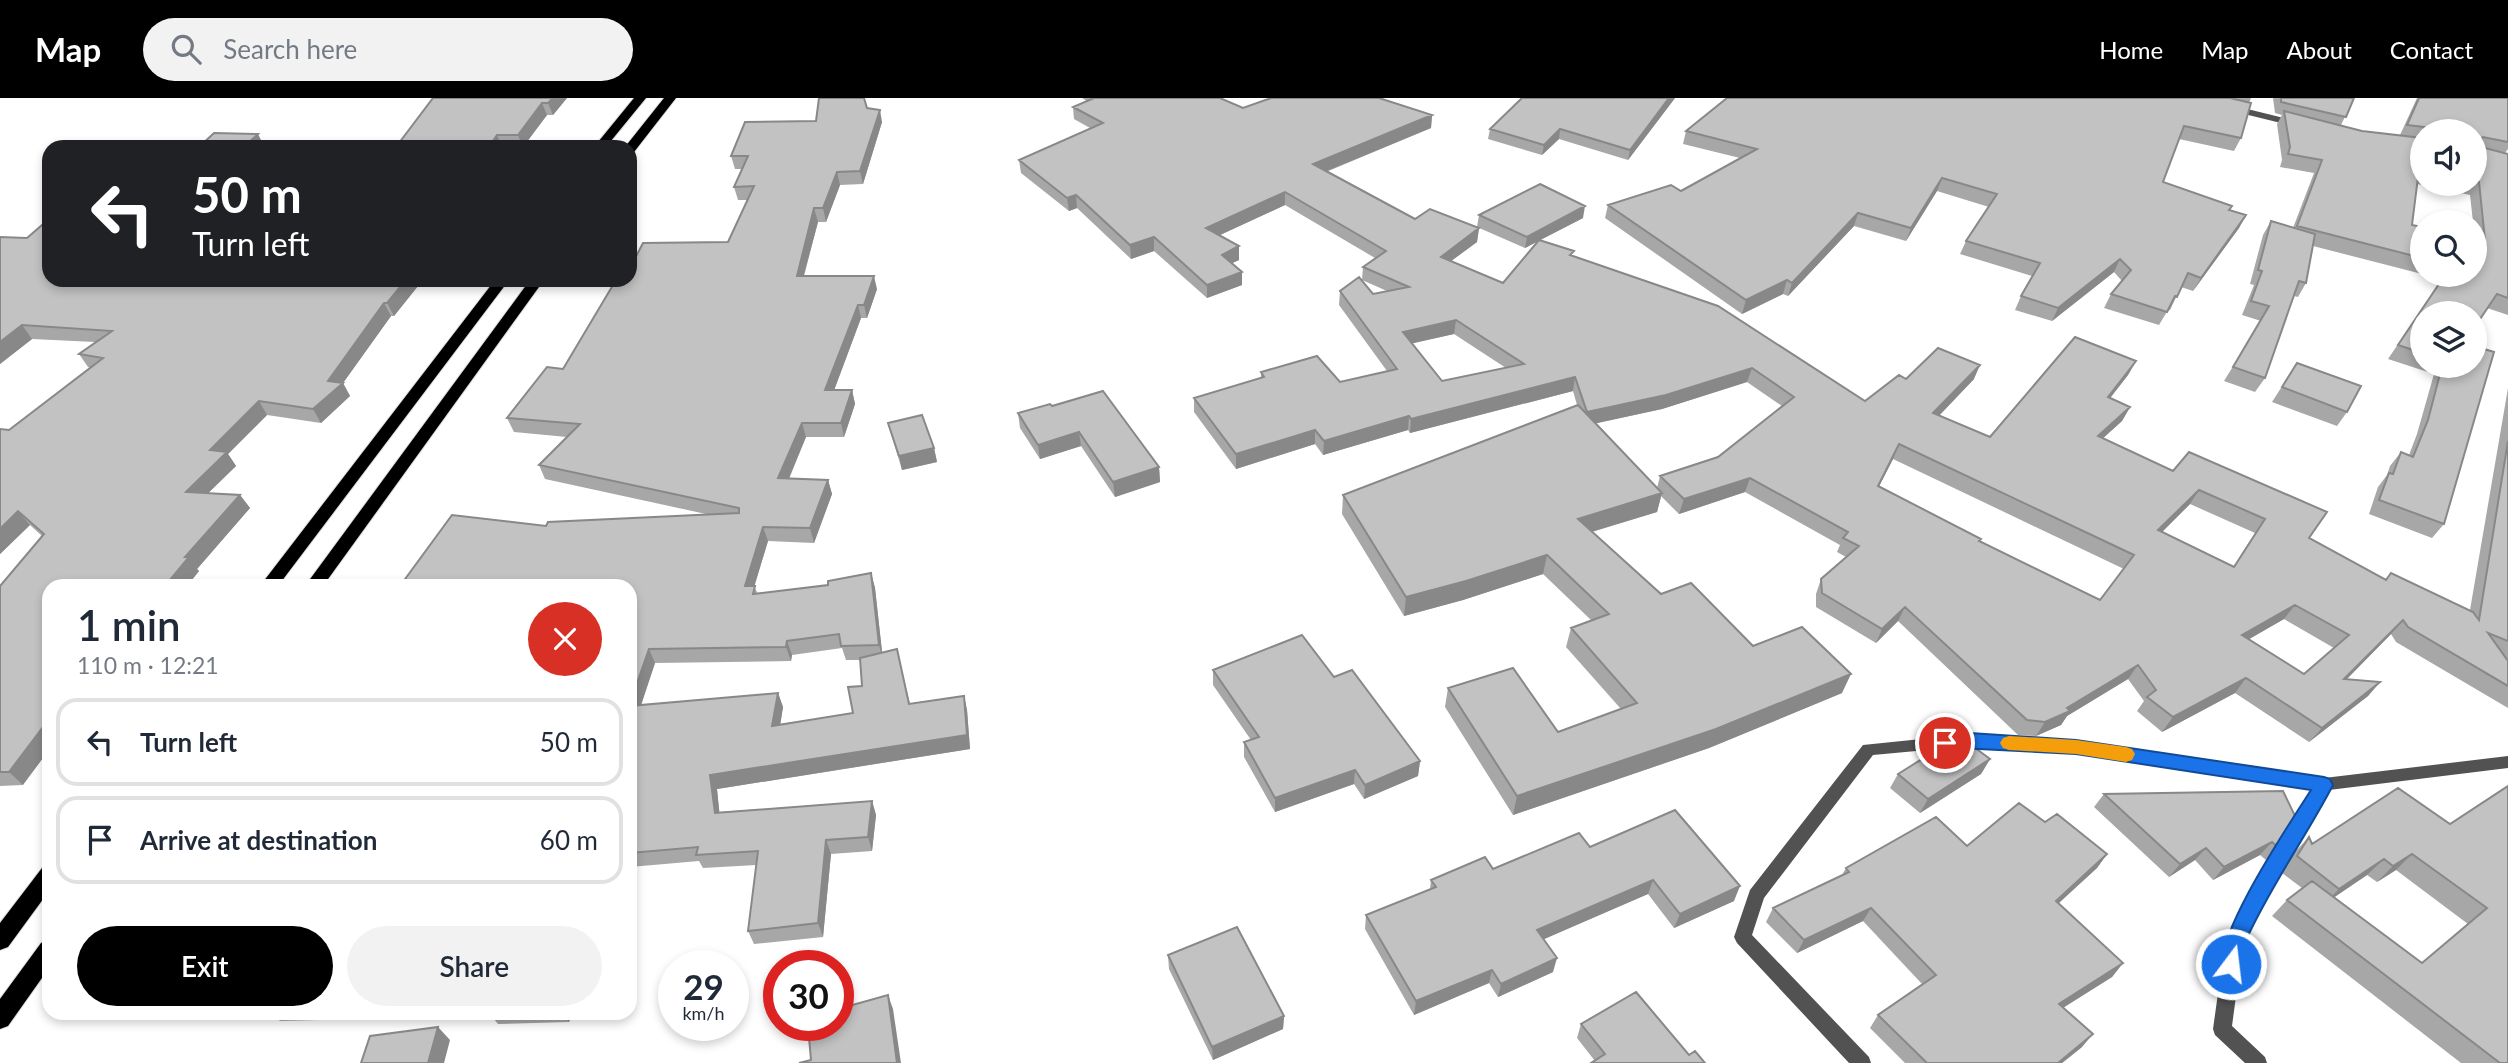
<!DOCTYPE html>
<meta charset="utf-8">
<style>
body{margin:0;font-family:Lato,sans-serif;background:#f2f2f3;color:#1f2937;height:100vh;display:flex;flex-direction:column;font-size:26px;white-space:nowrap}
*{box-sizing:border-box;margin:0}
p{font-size:23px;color:#747a83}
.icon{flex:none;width:38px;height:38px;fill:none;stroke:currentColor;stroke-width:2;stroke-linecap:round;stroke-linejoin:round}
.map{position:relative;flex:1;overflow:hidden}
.panel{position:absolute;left:42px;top:481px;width:595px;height:441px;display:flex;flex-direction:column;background:#fff;border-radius:21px;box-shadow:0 4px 10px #0003}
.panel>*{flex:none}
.hud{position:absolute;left:42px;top:42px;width:595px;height:147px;border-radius:21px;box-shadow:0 4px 10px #0003;background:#202124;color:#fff;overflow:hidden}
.controls{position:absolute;left:2410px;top:21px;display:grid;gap:14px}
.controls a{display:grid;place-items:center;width:77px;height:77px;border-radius:50%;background:#fff;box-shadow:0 4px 10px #0003;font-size:35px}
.speed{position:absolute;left:658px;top:852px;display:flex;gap:14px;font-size:35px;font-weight:700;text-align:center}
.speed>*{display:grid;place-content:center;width:91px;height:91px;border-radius:50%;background:#fff;box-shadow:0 4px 10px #0003;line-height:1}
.speed small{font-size:18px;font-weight:400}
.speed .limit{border:10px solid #d22;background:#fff;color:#111}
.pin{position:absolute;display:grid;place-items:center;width:60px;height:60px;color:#fff;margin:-30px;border:4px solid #fff;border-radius:50%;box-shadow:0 2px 7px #0007}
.me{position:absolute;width:77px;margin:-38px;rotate:15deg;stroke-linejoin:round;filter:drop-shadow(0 0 5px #0008)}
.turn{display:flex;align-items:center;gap:24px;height:147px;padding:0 35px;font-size:32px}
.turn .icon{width:91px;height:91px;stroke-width:2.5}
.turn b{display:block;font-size:49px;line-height:60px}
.round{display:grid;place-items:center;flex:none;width:74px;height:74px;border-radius:37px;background:#f2f2f3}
.headline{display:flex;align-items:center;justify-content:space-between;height:119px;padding:0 35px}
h1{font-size:42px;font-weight:600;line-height:52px}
.action{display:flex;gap:14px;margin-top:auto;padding:14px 35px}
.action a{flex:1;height:80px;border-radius:42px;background:#000;color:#fff;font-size:28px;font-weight:600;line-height:80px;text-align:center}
.action a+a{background:#f2f2f3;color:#1f2937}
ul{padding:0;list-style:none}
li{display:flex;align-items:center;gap:21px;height:88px;margin:0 14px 10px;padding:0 21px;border:4px solid #e0e1e3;border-radius:21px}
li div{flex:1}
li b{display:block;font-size:26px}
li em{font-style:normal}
header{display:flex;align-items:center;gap:42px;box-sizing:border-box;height:98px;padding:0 35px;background:#000;color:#fff}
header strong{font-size:33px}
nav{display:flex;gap:38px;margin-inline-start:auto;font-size:24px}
.search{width:490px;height:63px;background:#f2f2f3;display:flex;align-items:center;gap:18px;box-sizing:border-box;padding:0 24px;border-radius:38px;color:#747a83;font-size:26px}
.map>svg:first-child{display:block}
</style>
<header>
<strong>Map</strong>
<div class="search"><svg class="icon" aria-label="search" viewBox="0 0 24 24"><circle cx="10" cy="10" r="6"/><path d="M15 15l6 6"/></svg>Search here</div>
<nav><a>Home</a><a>Map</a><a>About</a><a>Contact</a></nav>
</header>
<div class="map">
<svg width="2508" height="965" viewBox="0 0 2508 965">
<rect width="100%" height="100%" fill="#fff"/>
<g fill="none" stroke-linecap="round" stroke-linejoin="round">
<g stroke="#dbdbdb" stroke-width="2">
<path id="primary" d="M634,0H646L606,49H594Z
M664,0H676L634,54L630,55V49H625Z
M495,182H509L278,488H260Z
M530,182H544L323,488H305Z
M49,767V793L8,849L0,852V825L42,770Z
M49,842V870L8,928L0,931V901L41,845Z"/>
</g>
<path fill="#525252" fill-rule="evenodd" d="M2231,7L2300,24L2302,26L2297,29L2228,12L2226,10Z
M1970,636L2076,643L2324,680L2508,658V670L2329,692L2279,775L2243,846L2232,928L2265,959L2267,965H2245L2215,937L2213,931L2225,845L2267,765L2313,691L2076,655L1970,648L1873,657L1764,800L1752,837L1869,959L1871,965H1849L1737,845L1734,839L1750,792L1863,647Z"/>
<use href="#primary" fill="#000" fill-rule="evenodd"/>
</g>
<path fill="#a7a7a7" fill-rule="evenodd" d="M433,0H567L553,17H547L523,49H396Z
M1082,0H1220L1243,10L1432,17L1431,30L1326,74L1415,121L1479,130L1477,144L1451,163L1503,185L1538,143L1525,150L1477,129L1479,117L1583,120L1540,142L1573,158L1865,303L1906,281H1974L1939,318L1990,339L2136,263L2128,277L2110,300L2130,309L2122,323L2103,340L2309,440L2386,482L2470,512L2508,290V562H2507L2508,563V610L2396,544L2391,536L2346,582L2380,584L2368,598L2309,644L2235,595L2162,634L2137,613L2144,603L2128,581L2067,618L2061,627L2036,638L2018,637L1898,523L1876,545L1816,509V496L1821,481L1846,459L1837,454L1840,447L1745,394L1679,416L1661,398L1657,414L1592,434L1661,496L1753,548L1842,595L1709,650L1513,717L1445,609L1448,590L1558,634L1621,611L1566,549L1571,530L1591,522L1543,476L1463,502L1404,518L1342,416L1343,397L1577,307L1573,293L1410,335L1408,332L1323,357L1315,346L1236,371L1194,314V300L1261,280V274L1340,284L1387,273L1339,207L1340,193L1373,196L1387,193L1362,182L1363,169L1375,160L1285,107L1220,137L1239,148V162L1232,165L1242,187L1207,200L1154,153L1131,161L1077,110L1069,113L1021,75L1019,62L1090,30L1074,21L1073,9L1087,3ZM1454,236L1506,270L1442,283L1412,245ZM1747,284L1782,308L1718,359L1660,378L1657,390L1596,325L1662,311ZM1893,361L2124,471L2100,502L1980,444L1879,388ZM2190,406L2255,435L2234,468L2162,434ZM2284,521L2334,550L2304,576L2249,541Z
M1522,0H1675L1628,62L1559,41L1542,57L1488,41L1490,31Z
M1727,0H2251L2249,5L2241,40L2234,53L2179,41L2163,84L2230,112L2246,117L2239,130L2193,193L2181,189L2170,212H2168L2159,227L2104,210L2111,196L2122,183L2114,174L2052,223L2015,212L2021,198L2032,178L1960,156L1966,143L1989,109L1937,93L1906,143L1854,128L1788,198L1783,196L1742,216L1605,120L1608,107L1681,93L1740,60L1683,46L1686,33Z
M2273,0H2354L2341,27L2362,33L2400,37L2417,0H2508V51L2505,55L2508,56V217L2487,210L2422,215V268H2474L2444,426L2432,440L2369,416L2378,389L2387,377L2390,368L2401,354L2409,357L2417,336L2434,276L2388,261L2442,181L2425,177H2474V124H2473L2470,97L2417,86L2412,127L2422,129V176L2313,148L2306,185L2298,199L2294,198L2265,280L2255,294L2224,283L2261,223L2242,217L2254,187L2250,186L2263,137L2271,123L2293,130L2314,75L2280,69L2282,62L2277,26L2282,17L2275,15ZM2422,33H2474V86H2422Z
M867,10L882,24L863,86L840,87L826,124H818L804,178L877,191L867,220H861L834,292H852L855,306L844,339H806L789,381L828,382L832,396L814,445L768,443L754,488L758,496L828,487L871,475L875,490L882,555L900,565L910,606L964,598L967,612L970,651L717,691L719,714L872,703L876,717L872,753L831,756L823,839L754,846L748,833L756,767L703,770L699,763L630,769V488L546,428L706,416L545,381L539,367L567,339L514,334L507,320L563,271L728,144L748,102H738L734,89L742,71H735L731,58L816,23ZM842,550L846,562H860L862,588L853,615L780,626L783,609L778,595L641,607L655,565L791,563L792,557Z
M0,139L27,140L49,182H435L431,188H418L394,218H391L343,285L350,298L321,325L267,317L228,356L236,368L208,395L240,397L250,410L197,471L199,473L187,488H49L23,687L0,688V488L42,438L30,427L0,456V331L9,332L91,270L88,269L79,256L95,244L32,241L0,266Z
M2297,265L2347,314L2337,328L2272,304Z
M1052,308L1159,369L1160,384L1115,399L1081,348L1040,361L1020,330L1018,315Z
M888,325L934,350L937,364L902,372Z
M1213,572L1334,579L1420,663L1418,678L1364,701L1354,686L1275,714L1244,659V644L1251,642L1213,587Z
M1990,661L1981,676L1920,715L1890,690L1898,676Z
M2508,688V965H2461L2272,818L2287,802L2302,790L2282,775L2294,755L2309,739L2312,746L2450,726ZM2396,772L2468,826L2422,865L2334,799L2367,777L2377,784Z
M2283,693L2278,749L2266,762L2260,757L2213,782L2195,762L2169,779L2094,709L2104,696Z
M2045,724L2107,756L2097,770L2058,805L2123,865L2112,879L2063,910L2082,949L2062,965H1905L1870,930L1878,917L1922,886L1863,823L1797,855L1766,824L1773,810L1842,777L1846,770L1967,748Z
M1590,749L1734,803L1674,830L1648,796L1543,841L1553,874L1498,899L1489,885L1414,917L1365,831L1366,817L1430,791L1431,782L1493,771Z
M1168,857L1284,918L1283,931L1213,962L1169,871Z
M272,915H362L359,921L280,923Z
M489,915H572L569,924L498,926Z
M1581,926L1689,957L1595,963L1577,940Z"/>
<path fill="#888" d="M553,0H567L553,17L548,5Z
M1669,0H1675L1628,62L1630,52Z
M542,5L547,17L523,49L518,37Z
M880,12L882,24L863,86L860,73Z
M1432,17L1431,30L1312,79L1313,66Z
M1560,31L1559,41L1542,57L1544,47Z
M258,36L264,48L263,49H244Z
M497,37L502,49H489Z
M837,74L840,87L826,124L823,110Z
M1942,80L1937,93L1906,143L1911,130Z
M1285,94V107L1207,143L1206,130Z
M1076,97L1077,110L1069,113L1067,100Z
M1585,108L1583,120L1525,150L1527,139Z
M814,110L818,124L800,191L797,178Z
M1858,115L1854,128L1788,198L1792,185Z
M2246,117L2239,130L2193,193L2201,180Z
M1479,130L1477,144L1439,172L1441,159Z
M1154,139V153L1131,161L1130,147Z
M1239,148V162L1222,170V157Z
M2120,161L2114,174L2052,223L2058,210Z
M1242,174V187L1207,200V187Z
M874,178L877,191L867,220L864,207Z
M406,182H415L418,188L394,218L387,205Z
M428,182H435L431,188Z
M1787,182L1783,196L1742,216L1746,202Z
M384,205L391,218L343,285L350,298L321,325L313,311L328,283Z
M858,207L861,220L829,306L825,292Z
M1456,222L1454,236L1401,248L1403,234Z
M22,227L32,241L0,266V244Z
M2136,263L2128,277L2100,313L2108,299Z
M1980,267L1974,281L1927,330L1933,315Z
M1752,270L1747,284L1662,311L1584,328L1587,314Z
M1575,279L1573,293L1410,335L1411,321Z
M852,292L855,306L844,339L841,325Z
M259,303L267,317L228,356L236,368L195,408L186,394L210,352Z
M2130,309L2122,323L2090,352L2098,338Z
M1409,318L1408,332L1323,357L1324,343Z
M802,325L806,339L783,394L778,380Z
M1315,332V346L1236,371V356Z
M1079,334L1081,348L1040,361L1038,347Z
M1899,346L1893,361L1872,402L1878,388Z
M934,350L937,364L902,372L899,358Z
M1159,369L1160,384L1115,399L1113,384Z
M1750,380L1745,394L1679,416L1684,401Z
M828,382L832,396L814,445L810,430Z
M2199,392L2190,406L2149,447L2158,432Z
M1662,395L1657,414L1574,439L1578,421Z
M240,397L250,410L197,471L199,473L187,488H165L185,459Z
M18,413L30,427L0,456V431Z
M763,429L768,443L750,503L745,488Z
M1547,457L1543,476L1463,502L1404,518L1406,499Z
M871,475L875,490L883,562L879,547Z
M2295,507L2284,521L2232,551L2242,537Z
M1905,509L1898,523L1876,545L1882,531Z
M2403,522L2391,536L2332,596L2344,581Z
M787,543L792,557L791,563L786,549Z
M649,551L655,565L636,622L630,609V605Z
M2138,567L2128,581L2067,618L2061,627L2036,638L2045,624Z
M1851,576L1842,595L1709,650L1513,717L1517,698Z
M2246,580L2235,595L2162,634L2173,619Z
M2380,584L2368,598L2309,644L2322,630Z
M778,595L783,609L778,642L772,628Z
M964,598L967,612L970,651L717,691L721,729L715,715L710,677Z
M49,621V652L23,687L9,674Z
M1990,661L1981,676L1920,715L1928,701Z
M1420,663L1418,678L1364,701L1365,687Z
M1355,672L1354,686L1275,714V700Z
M872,703L876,717L872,753L868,739Z
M826,742L831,756L823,839L818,825Z
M2272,744L2260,757L2213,782L2224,769Z
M2206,750L2195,762L2169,779L2180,766Z
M2107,756L2097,770L2046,817L2056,803Z
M2412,756L2396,772L2377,784L2393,768Z
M2384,761L2367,777L2323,807L2339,791Z
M1653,782L1648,796L1533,846L1537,832Z
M1740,788L1734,803L1674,830L1680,816Z
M1871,810L1863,823L1797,855L1804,842Z
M1557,860L1553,874L1498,899L1501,886Z
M2123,865L2112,879L2048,919L2059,906Z
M1492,872L1489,885L1414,917L1416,903Z
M888,897L893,911L901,965H897Z
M354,915H362L359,921Z
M562,915H572L569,924Z
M1284,918L1283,931L1213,962L1212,949Z
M438,929L450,942L444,965H428Z
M2093,936L2082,949L2062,965H2058Z"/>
<path fill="#c2c2c2" stroke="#888" stroke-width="2" fill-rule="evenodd" d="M433,0H553L548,5H542L518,37H497L489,49H396Z
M819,0H864L867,10L880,12L860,73L837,74L823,110H814L797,178H874L864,207H858L825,292H852L841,325H802L778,380L828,382L810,430L763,429L745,488H755L753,496L828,487V483L871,475L879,547L841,548L839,536L787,543L786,549L649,551L630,605V488H400L452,417L546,428L548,424L739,415V410L539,367L580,326L507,320L547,269L563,271L616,182H630V170L643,145L728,144L754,88L734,89L748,58H731L745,24L816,23Z
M1094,0H1220L1243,10L1271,0H1379L1432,17L1313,66L1415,121L1430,111L1479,130L1441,159L1503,185L1539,142L1574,153L1570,157L1718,208L1865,303L1899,277L1906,281L1938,250L1980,267L1933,315L1990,339L2075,239L2136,263L2108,299L2130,309L2098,338L2173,373L2189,354L2327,414L2309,440L2386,482L2391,475L2473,514L2479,522L2508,343V543L2488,535L2508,563V588L2408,529L2403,522L2344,581L2380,584L2322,630L2246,580L2173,619L2147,599L2156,592L2138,567L2067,610L2070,613L2045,624L2027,622L1905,509L1882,531L1822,495L1821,481L1859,448L1843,440L1848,434L1750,380L1684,401L1660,378L1718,359L1794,299L1752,270L1666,297L1587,314L1575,279L1411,321L1409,318L1324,343L1315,332L1236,356L1194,300L1264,279L1261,274L1317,258L1340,284L1397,271L1340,193L1359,179L1373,196L1409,189L1363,169L1386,153L1285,94L1206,130L1239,148L1222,157L1242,174L1207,187L1154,139L1130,147L1076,97L1067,100L1019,62L1103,25L1073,9ZM1456,222L1524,266L1442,283L1403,234ZM1899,346L2134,457L2100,502L1979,443L1981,441L1878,388ZM2199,392L2265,421L2234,469L2158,432ZM2295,507L2349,537L2304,576L2242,537Z
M1522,0H1669L1630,52L1560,31L1544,47L1490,31Z
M1727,0H2230L2251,5L2241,40L2184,28L2163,84L2232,108L2229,112L2246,117L2201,180L2188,175L2177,199L2175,198L2167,214L2111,196L2131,172L2120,161L2058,210L2021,198L2040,165L1966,143L1997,96L1942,80L1911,130L1858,115L1792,185L1787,182L1746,202L1608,107L1671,87L1681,93L1757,51L1686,33Z
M2281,0H2354L2346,19L2281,4Z
M2419,0H2508V44L2483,39L2480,41L2481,49L2508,56V200L2497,196L2474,230V215H2422V255L2398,247L2445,177H2474V140L2485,142L2479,84L2474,83V33H2432V30L2407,27Z
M2284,13L2362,33L2422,40V72L2419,71L2412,127L2422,129V160L2297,128L2322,62L2288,56L2290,49Z
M214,35L258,36L244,49H199Z
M1540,86L1585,108L1527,139L1479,117Z
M49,121V182H406L387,205H384L328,283L343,285L313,311L259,303L210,352L227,354L186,394L240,397L185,459H189L165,488H49V621L9,674H0V488L44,436L18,413L0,431V331L9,332L103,260L79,256L112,233L22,227L0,244V139L27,140Z
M2271,123L2315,136L2306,185L2299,183L2265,280L2233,269L2269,208L2251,203L2262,173L2258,172Z
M2474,248L2494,254L2444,426L2379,402L2389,375L2393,376L2401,354L2413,359L2428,322L2442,268H2474Z
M2297,265L2361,288L2347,314L2282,289Z
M1103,293L1159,369L1113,384L1079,334L1038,347L1018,315L1050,306L1052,308Z
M1578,307L1662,395L1578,421L1661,496L1691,485L1753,548L1802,529L1851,576L1716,631L1517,698L1448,590L1513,570L1558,634L1637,605L1571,530L1609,516L1547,457L1466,483L1406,499L1343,397Z
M922,317L934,350L899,358L888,325Z
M1302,537L1334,579L1352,572L1420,663L1365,687L1355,672L1275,700L1244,644L1259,639L1213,572Z
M897,551L909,606L964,598L967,637L710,677L715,715L872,703L868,739L826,742L818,825L748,833L758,753L696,757L698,749L630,755V608L778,595L772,628L853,615L848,589L862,588L860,560Z
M1959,638L1990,661L1928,701L1898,676Z
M2508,688V965H2500L2287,802L2312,783L2422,865L2487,810L2412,756L2393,768L2384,761L2339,791L2297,758L2309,739L2312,746L2398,690L2450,726Z
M2283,693L2296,720L2278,749L2272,744L2224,769L2206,750L2180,766L2104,696Z
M2019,705L2045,724L2057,716L2107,756L2056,803L2123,865L2059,906L2093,936L2058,965H1927L1878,917L1936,877L1871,810L1804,842L1773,810L1849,774L1846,770L1936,719L1967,748Z
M1675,712L1740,788L1680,816L1653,782L1537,832L1557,860L1501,886L1492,872L1416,903L1366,817L1436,789L1431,782L1485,759L1493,771L1579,735L1590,749Z
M1237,829L1284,918L1212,949L1168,857Z
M1636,894L1689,957L1695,953L1705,965H1591L1605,956L1581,926Z
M888,897L897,965H799L811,962L808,928H838V911Z
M438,929L428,965H361L370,938Z"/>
<path fill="#1a73e8" stroke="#114b97" stroke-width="2" d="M1970,635L2076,642L2324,679L2330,681L2333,687C2306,739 2271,787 2246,842C2241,851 2243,863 2238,873L2231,875L2224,873C2210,843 2292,722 2311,692L2076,656L1939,649L1936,645L1939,640Z"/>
<path fill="#f59e0b" d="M2009,638L2076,642L2126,649L2132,651L2135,656L2132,662L2126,664L2076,656L2009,652L2003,650L2000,645L2003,640Z"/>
</svg>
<div class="controls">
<a><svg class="icon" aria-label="sound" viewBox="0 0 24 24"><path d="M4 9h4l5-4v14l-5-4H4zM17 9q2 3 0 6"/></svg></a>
<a><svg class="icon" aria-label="search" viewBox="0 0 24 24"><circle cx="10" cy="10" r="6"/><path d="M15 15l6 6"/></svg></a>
<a><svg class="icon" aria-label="layers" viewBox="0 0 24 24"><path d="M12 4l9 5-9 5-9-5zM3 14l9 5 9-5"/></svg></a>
</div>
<div class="speed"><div>29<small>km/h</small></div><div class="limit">30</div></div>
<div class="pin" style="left:1945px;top:645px;background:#d93025"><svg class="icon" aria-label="arrive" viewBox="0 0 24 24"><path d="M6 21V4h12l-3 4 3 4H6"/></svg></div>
<svg class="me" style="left:2231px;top:866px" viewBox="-20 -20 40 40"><circle r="17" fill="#1a73e8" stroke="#fff" stroke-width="3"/><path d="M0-11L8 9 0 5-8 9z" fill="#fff"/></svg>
<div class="hud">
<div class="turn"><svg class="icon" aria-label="left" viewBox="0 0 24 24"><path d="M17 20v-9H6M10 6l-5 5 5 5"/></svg><div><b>50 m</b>Turn left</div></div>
</div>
<section class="panel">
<div class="headline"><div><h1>1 min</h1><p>110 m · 12:21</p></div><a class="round" style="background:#d93025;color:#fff"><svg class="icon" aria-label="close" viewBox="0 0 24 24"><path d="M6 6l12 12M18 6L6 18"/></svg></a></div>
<ul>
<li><svg class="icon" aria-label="left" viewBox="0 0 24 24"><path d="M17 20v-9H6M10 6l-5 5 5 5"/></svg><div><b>Turn left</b></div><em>50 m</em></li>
<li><svg class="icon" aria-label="arrive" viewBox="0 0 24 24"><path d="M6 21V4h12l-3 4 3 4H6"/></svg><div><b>Arrive at destination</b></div><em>60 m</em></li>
</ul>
<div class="action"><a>Exit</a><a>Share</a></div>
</section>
</div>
